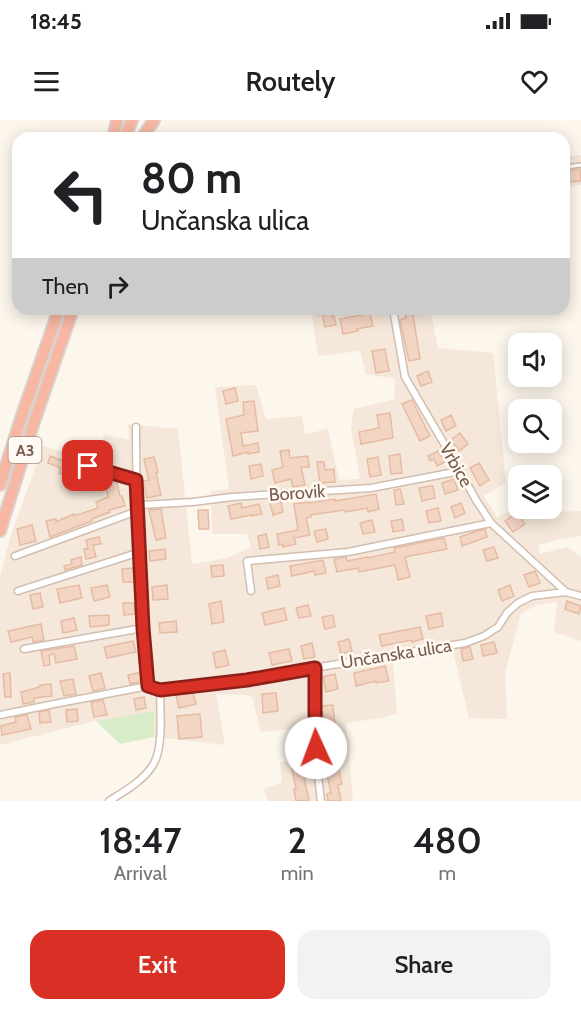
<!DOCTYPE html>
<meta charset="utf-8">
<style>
body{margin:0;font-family:Cabin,sans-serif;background:#f2f2f2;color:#202124;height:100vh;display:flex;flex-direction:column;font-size:22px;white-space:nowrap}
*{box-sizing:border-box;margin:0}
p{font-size:20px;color:#757577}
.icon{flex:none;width:33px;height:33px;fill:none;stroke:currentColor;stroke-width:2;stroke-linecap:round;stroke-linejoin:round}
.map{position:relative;height:681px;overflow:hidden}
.panel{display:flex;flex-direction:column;background:#fff;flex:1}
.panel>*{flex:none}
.guide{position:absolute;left:12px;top:12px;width:558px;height:183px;border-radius:18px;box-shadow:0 3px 15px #0003;background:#fff;color:#202124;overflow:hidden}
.controls{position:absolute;left:508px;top:213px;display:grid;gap:12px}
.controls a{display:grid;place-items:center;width:54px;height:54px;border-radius:12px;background:#fff;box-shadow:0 3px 15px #0003;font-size:30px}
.pin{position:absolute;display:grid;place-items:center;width:51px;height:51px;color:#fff;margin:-26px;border-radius:12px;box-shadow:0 3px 9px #0006}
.me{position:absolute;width:66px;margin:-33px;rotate:358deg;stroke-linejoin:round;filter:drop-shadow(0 0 4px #0008)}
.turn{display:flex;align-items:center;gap:21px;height:126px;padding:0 30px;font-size:27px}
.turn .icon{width:78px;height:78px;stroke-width:2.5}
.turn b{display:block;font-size:42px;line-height:51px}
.then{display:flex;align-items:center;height:57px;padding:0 30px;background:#0003;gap:12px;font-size:22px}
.eta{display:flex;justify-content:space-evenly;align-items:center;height:102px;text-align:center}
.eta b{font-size:36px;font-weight:600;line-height:42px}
.button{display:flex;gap:12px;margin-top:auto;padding:12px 30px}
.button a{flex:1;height:69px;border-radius:18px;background:#d93025;color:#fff;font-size:24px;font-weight:600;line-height:69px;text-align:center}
.button a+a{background:#f2f2f2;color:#202124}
.status{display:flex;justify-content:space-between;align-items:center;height:42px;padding:0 30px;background:#fff;direction:ltr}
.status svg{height:16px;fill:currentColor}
header{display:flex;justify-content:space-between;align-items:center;height:78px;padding:0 30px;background:#fff;font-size:27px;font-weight:600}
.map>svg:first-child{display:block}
</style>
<div class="status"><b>18:45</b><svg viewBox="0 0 49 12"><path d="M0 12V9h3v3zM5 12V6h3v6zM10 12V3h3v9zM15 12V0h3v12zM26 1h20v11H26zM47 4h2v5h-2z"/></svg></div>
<header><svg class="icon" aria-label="menu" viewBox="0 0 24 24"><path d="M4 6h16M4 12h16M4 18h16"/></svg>Routely<svg class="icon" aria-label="heart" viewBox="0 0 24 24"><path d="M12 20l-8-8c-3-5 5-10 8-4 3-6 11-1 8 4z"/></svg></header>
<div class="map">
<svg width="581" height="681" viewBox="0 0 581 681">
<rect width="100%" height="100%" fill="#fdf6ec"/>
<path fill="#f5e8da" d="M581,35V65L564,67V37Z
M311,189H430L438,228L493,233L506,362L484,376L497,397L519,386V388L531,389L532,393L581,391V416L560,419L539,425V434L567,427L581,437V521L554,512L557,482L538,485L521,493L505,553L507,599L469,598L453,531L393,542L397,594L381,598L346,603L353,681H268L264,669L282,662L280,643L305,634L307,608L261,612L252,577L244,575L216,574L225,625L154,617L155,591L96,601L0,625V456L10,418L43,326L98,343L104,314L129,320L128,304L178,309L192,444L227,438L251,427L247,414H212L211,371L229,369L215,267L256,265L266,299L302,296L305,314L328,309L339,360L360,359L351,307L354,289L395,279V259L366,254L360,231L318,236Z"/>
<path fill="#d8ecc9" d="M155,591L154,617L120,624L96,601Z"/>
<path fill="#f3d5c3" stroke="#e6bba3" stroke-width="1.5" d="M580,49L581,61L567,62V51Z
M317,189H334V192H331L332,197L334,196L336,205L325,207L322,194L318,195Z
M361,189H369L373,206L357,209L358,211L343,214L340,199L362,195Z
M404,189H412L420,239L409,241L400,200L406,198Z
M385,229L389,251L376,253L372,231Z
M428,251L432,262L421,266L417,256Z
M235,268L238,281L226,284L223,271Z
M412,280L430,316L420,321L402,284Z
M254,281L258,311L241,313L243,326L258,323L259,332L248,334V332L233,336L226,299L244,295L243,282Z
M390,293L393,318L361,324L359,312L379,308L377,295Z
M451,295L456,306L446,311L441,300Z
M460,313L468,324L459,331L451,320Z
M289,330L290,338L308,336L309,347H301L305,365L293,367L291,359L275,363L272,350L283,347L280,331Z
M438,331L445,342L437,346L434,339L430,341L428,336Z
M400,334L402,353L391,354L389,336Z
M50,336L76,346L71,358L59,353L61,348L48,343Z
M154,337L158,352L156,353L161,375L147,378L143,361L149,360L144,339Z
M378,337L381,355L370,357L367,339Z
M317,342H324L325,350L334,349L335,362L320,363Z
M479,343L489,360L480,366L470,348Z
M261,344L263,356L251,359L249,346Z
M94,355L98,367L89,370L85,358Z
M454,359L458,370L445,374L442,363Z
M116,360L120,376H122L125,386L109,390L110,392L92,399V401L50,417L46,401L56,399V402L74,394V396L98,388L96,382L108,377L105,362Z
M430,366H433L435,378L422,381L419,368Z
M400,369L404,384L396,385L394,370Z
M376,374L379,389L368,392L367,388L345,392L344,390L311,395V397L306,398L310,415L294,418L296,424L283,427V424L279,425L277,414L298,410L294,384L309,382V383L335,379V381Z
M281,381L283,392L273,395L270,383Z
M241,383L242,388L259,384L262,394L251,396V395L231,399L228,386Z
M461,383L465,393L455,398L451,387Z
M438,388L441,401L429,403L426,391Z
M161,389L166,418L156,420L149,390Z
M198,390H208L209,409H199Z
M517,393L525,404L513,412L505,401Z
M402,399L404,410L393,412L391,401Z
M372,400L375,412L363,414L360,403Z
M32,405L36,421L20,425L17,409Z
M326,409L328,419L317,422L314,411Z
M485,409L487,417L462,426L460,417L474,412Z
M266,414L269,427L260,429L258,416Z
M99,417L101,424L93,425L96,437L86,439L84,429H88L86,420Z
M444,418L447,429L405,437L410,457L398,460L395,445L359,452L358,448L337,452L334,439L346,437L347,441L367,437L368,438L395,432L394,428Z
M494,427L498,438L487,441L483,430Z
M165,429L166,439L150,441L149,431Z
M81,437L82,445L65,450L64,446L72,444L71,440Z
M323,440L326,453L315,455L314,451L292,456L290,446Z
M223,445L224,456L212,457L211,446Z
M133,448L134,462H123L122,449Z
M535,451L540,463L529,467L524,455Z
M278,455L280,466L268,469L266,458Z
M79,465L82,478L60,483L57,469Z
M107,465L110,477L94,481L91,468Z
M167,465L168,479L153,480L152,467Z
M510,465L514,476L502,481L498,470Z
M40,473L43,487L33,489L30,475Z
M221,481L224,502L212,504L209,484Z
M567,481L581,486L579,494L565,489Z
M123,483H134L135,494L124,495Z
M308,485L311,496L299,498L296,488Z
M284,488L287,500L265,505L262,493Z
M441,493L443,506L429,509L426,496Z
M109,495V505L90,507L89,496Z
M333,495L335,507L325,509L322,497Z
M74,498L77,510L63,513L61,501Z
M176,501L177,512L160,513L159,503Z
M41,504L44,520L33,522L32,517L11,522L8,511Z
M420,507L423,519L412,522L411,520L382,526L379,515Z
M349,519L352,531L341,534L338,522Z
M133,521L136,532L107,538L104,527Z
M494,522L497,533L483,536L481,525Z
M312,523L315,537L304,539L301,526Z
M74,526L77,539L56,543L54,534L49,535L50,545L44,546L41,531Z
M470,527L473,539L463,541L461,529Z
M289,529L292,541L272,545L269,533Z
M225,530L229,545L216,548L213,533Z
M385,546L389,561L376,563V561L356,566L354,553Z
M142,552V561L130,564L128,555Z
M10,553L11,577H5L3,554Z
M101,553L105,568L93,571L89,556Z
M335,554L338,569L326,572L323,557Z
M73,559L76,574L64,576L60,561Z
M51,564L52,576L34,578V582L23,584L21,572L40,567V565Z
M193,572L196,584L179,588L176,575Z
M276,573L278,591L263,593L262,574Z
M144,577L146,588L136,590L134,579Z
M103,580L107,595L94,597L91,582Z
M333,585L335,607L324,608L322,586Z
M77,589L78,601L67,602L66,590Z
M49,590L51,602L40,603L39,592Z
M200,594L202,617L179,619L177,596Z
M27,595L31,609L2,615L1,606L16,602L15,597Z
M304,646L306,657L304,658L309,680L296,681L294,669H296L292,649Z
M338,647L342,664L338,665L341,681H328L327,674L331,673L326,650Z"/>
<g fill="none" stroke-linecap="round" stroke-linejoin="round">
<g stroke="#d1beb0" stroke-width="6">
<path id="lane" d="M566,47L581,45"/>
</g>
<g stroke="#d1beb0" stroke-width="9">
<path id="street" d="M393,189L405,257L460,351L476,380L491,403L566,472
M136,307C136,394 141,480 148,566L160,570L247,559L465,523L484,516L498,507L507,493L518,483L532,476L566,472L581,476
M88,346L136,360
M15,436L137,391L141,385L193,382L232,377L371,368L460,351
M18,471L140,432
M251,471L247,441L348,432L491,403
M24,529L143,508
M315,548C314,592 315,637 321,681
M0,595L54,584L148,566
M109,681C125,671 143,661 153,645C164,627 160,591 160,570"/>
</g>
<g stroke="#dad1cd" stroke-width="14">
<path id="highway" d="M113,18L117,0
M125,18L132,0
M142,18L154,0
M0,365L21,298L59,189
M0,411L34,302L73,189"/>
</g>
<use href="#lane" stroke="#fff" stroke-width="3"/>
<use href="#street" stroke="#fff" stroke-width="6"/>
<use href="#highway" stroke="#f7b7a3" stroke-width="10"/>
</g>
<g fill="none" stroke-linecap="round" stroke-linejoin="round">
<g stroke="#8d1f18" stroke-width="15">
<path id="route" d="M88,346L136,360L143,508L148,566L160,570L247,560L315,548V590L316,628"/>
</g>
<use href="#route" stroke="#d93025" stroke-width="10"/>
</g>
<g text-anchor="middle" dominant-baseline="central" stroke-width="5" stroke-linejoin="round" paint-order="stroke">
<rect fill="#fffaf3" stroke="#a28b7f" stroke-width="1.5" x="8.5" y="317" width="33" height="26" rx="4.5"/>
<g font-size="16" font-weight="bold" fill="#7a5c4d">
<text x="25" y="330">A3</text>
</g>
<g font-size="18" fill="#7a5c4d" stroke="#fffaf3">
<text transform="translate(456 345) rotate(60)">Vrbice</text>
<text transform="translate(297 373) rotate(-4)">Borovik</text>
<text transform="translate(396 534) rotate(-9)">Unčanska ulica</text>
</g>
</g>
</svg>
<div class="controls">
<a><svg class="icon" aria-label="sound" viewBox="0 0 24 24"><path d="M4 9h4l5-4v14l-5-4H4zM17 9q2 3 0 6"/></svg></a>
<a><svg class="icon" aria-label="search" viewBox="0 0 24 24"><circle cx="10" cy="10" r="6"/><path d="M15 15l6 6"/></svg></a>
<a><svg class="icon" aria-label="layers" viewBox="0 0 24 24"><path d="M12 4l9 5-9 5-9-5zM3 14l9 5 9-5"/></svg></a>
</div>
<div class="pin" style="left:88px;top:346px;background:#d93025"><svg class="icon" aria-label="arrive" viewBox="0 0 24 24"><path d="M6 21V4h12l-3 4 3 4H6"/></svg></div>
<svg class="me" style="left:316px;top:628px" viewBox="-20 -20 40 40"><circle r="19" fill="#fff"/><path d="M0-13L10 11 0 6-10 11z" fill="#d93025"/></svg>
<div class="guide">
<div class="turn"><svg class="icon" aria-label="left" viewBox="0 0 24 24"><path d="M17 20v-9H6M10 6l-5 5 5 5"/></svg><div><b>80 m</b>Unčanska ulica</div></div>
<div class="then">Then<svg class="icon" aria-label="right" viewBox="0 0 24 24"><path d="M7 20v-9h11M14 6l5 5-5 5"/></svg></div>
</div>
</div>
<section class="panel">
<div class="eta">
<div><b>18:47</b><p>Arrival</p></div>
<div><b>2</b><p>min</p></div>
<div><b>480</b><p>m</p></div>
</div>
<div class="button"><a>Exit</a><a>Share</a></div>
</section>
